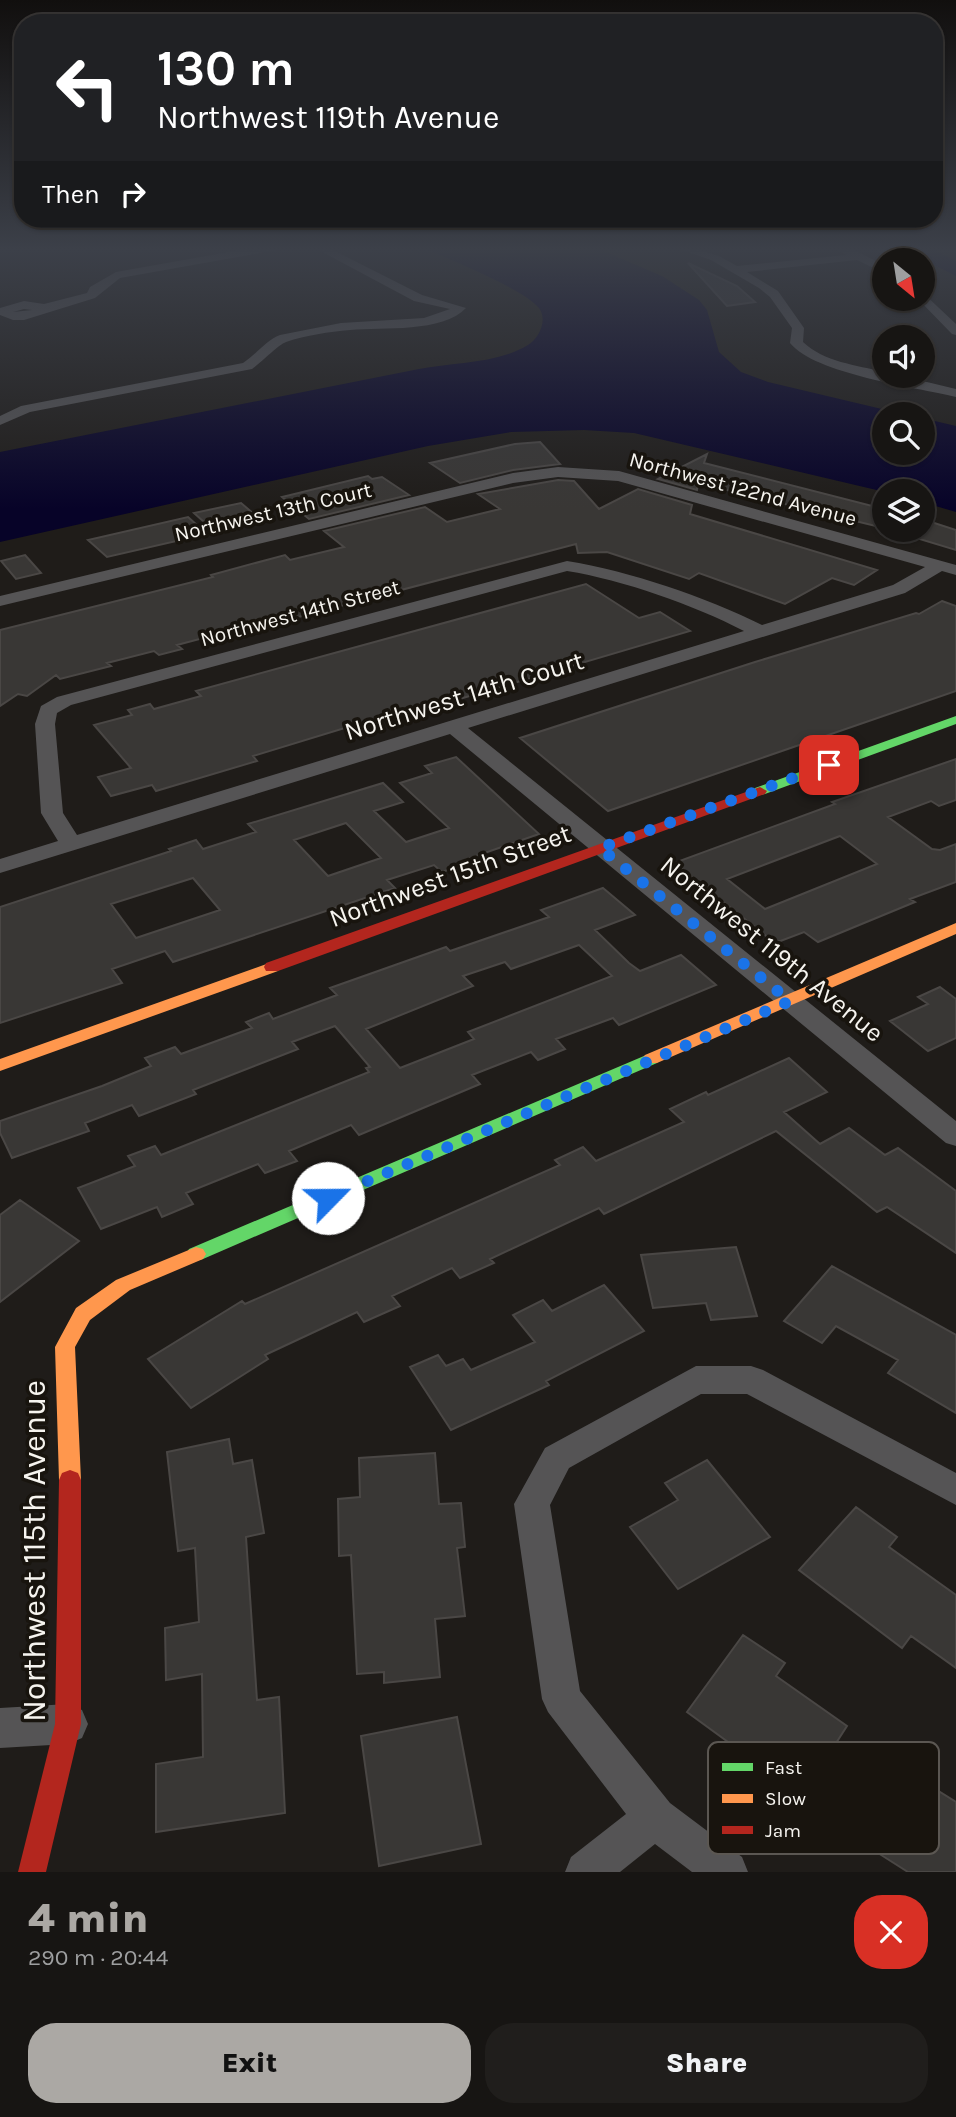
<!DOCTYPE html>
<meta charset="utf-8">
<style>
body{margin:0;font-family:Karla,sans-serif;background:#201e1c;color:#f1f3f6;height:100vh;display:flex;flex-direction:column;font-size:26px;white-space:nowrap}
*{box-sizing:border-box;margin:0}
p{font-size:23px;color:#9e9fa0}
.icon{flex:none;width:38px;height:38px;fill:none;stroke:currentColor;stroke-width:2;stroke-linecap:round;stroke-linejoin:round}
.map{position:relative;height:1872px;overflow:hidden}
.sheet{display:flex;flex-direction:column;background:#171513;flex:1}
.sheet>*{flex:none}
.hud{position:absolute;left:14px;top:14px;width:929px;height:214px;border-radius:28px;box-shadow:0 2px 5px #0004,0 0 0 2px #363433;background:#202124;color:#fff;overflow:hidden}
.needle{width:46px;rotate:150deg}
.controls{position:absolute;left:872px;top:248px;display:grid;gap:14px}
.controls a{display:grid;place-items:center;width:63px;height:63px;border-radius:50%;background:#171513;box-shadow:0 2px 5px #0004,0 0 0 2px #363433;font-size:35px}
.pin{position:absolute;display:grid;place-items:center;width:60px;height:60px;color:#fff;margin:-30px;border-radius:14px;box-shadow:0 4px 10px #0006}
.me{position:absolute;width:77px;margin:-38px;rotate:67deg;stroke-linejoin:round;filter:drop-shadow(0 0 5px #0008)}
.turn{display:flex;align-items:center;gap:24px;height:147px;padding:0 28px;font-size:32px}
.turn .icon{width:91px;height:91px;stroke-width:2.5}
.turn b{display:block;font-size:49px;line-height:60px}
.then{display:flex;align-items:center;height:66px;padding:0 28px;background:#0003;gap:14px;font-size:26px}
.round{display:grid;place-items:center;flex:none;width:74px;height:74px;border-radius:28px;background:#201e1c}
.head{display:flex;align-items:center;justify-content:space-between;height:119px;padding:0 28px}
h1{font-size:42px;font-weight:800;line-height:52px;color:#aba8a4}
.button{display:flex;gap:14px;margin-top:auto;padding:14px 28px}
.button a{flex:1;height:80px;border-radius:28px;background:#aba8a4;color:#111;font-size:28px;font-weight:800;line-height:80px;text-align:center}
.button a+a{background:#201e1c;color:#f1f3f6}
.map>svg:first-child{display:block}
</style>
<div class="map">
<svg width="956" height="1872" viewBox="0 0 956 1872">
<rect width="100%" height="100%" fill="#1f1c19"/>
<path fill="#070328" d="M421,247H594L662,276L699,300L707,310L719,352L741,372L768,382L907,415H884V453H922V418L956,426V512L922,502V492H885L634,433L584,430L511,432L428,446L0,542V452L419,369C453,362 497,364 528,345C539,338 548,320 539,308C524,289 447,258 421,247Z
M899,247H928L956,261V276Z"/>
<path fill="#393735" stroke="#4a4745" stroke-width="2" fill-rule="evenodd" d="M688,263L737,286L755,302L727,306Z
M540,442L560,464L513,470L460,483L430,463L515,444Z
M707,454L704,463L884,509V528L698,483L697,490L658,479Z
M368,476L372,479L382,477L409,495L309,519L282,497Z
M558,480L574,481L599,509L638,489L692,505L690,514L877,570L854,585L832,578L785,604L699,573L689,579L607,552L578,553L576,544L226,636L222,633L177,645L182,649L159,655L154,651L107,663L111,666L60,679L56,675L27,696L18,694L0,706V630L213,577L211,575L285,555L290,560L344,547L324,531L425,507L447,522L500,509L478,494Z
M241,503L261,520L214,531L194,513Z
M188,517L207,534L107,557L88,540Z
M922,519L956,530V550L890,530H922Z
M25,555L41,573L16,579L1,561Z
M586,584L639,618L660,612L690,631L436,706L431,702L384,716L253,756L257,761L156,791L152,785L111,796L98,777L131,768L94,725L132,715L128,710L150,704L154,709L201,696L196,691Z
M942,601L956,606V691L608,811L520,738L755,662L916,613L919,614Z
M456,757L539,834L467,859L471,862L442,872L434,865L387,880L395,888L173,962L165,951L112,969L122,983L0,1023V907L171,851L169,849L196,840L203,849L256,832L248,824L383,783L403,802L374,811L406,842L449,828L400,783L432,773L425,766ZM346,823L381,858L328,876L294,840ZM193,878L220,910L136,938L111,904Z
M956,759V800L939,806L931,801L888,817L932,849L940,850L956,844V882L910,899L915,902L818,942L804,932L775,943L674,863L835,804L832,802ZM840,836L877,864L765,909L727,879Z
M603,888L635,915L595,930L629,963L640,971L681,955L716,985L619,1025L613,1018L556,1039L565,1049L538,1060L531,1052L472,1075L480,1084L359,1135L351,1125L289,1151L297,1161L265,1173L258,1164L186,1193L193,1204L162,1217L157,1207L101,1229L78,1188L135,1166L128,1156L155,1146L161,1155L369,1072L366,1068L370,1067L335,1026L292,1042L298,1049L193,1090L196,1094L139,1116L132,1105L85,1123L89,1131L12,1158L0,1133V1121L102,1086L151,1066L145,1058L175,1047L181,1054L252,1028L246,1022L269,1013L273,1019L337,995L330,988L446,947L450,951L549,917L541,910ZM579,945L612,976L468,1032L474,1039L400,1068L366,1029L473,986L463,976L505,962L511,969Z
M940,987L956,999V1038L928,1051L890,1021L928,1004L918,997Z
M789,1058L827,1092L784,1112L820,1144L849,1128L885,1155L898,1148L956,1191V1253L887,1207L877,1212L776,1131L604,1214L599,1208L490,1259L494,1263L460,1278L452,1268L392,1296L400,1306L364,1322L357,1312L265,1355L268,1359L191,1408L148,1359L242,1301L245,1304L560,1165L555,1160L583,1147L596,1161L684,1122L670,1109L706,1092L708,1095Z
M20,1200L79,1241L0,1302V1215Z
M736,1247L757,1316L711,1320L706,1303L653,1308L641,1255Z
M832,1266L956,1335V1413L888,1373L898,1360L836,1326L822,1343L784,1321Z
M604,1285L644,1331L546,1381L549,1385L451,1430L410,1367L438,1355L446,1366L463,1359L471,1370L535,1342L513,1315L543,1300L552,1311Z
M229,1439L233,1464L252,1460L264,1533L246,1537L257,1700L279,1697L285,1813L156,1832V1764L203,1757L202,1674L166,1680L165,1628L199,1622L195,1548L178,1551L167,1452Z
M435,1453L439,1504L461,1503L465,1547L457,1548L465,1616L435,1619L440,1677L384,1683V1672L357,1674L351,1555L339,1556L338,1499L360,1497L359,1458Z
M707,1460L770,1537L678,1589L630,1527L678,1500L665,1483Z
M856,1507L897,1537L889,1547L956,1595V1668L911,1636L902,1648L799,1570Z
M743,1635L785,1663L776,1676L847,1726L802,1796L687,1712Z
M457,1717L481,1844L379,1866L361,1736Z
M884,1757L956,1802V1872H908L878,1853L892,1826L858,1804Z"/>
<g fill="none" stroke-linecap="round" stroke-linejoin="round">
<path fill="#555455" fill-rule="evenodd" d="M257,247H282L277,250L120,278L95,298L24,320H13L0,315V308L24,301L44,304L87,293L90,287L116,272ZM24,309L32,310L13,312Z
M313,247H327L422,295L466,308C443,333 382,327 350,330C329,332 306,335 286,342C278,345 262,362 252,369L30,412L0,425V416L21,406L243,363C256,355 266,340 280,335L341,323L424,318L450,309L414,301Z
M673,247H690L719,256L737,266L846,255L837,249L848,247L884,265V273L857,260L747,272L778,291L804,328L803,342C824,362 856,365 884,372V376H902L956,389V397C915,387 815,374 790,343L792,328L770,297L759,288L711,260Z
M922,292L956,324V335L952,334L918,299H922Z
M558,467L619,471L956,565V575L942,571L905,593L468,728L956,1121V1146L946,1143L450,734L0,873V859L58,841L41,813L35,724L41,706L57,697L567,561C630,571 705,597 762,625L893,585L925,567L618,481L558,477L513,483L0,606V596L513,473ZM567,571C623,580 694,605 744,631L77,835L63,813L55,724L57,713L71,705Z
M696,1366H751L763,1370L956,1473V1505L747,1394H701L569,1468L550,1505L580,1691L670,1803L742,1857L748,1872H692L655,1844L620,1872H565L571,1857L626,1814L548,1712L542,1699L514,1504L545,1448Z
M68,1704L82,1710L88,1724L82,1738L68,1744L0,1748V1708Z"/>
<path fill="#63d668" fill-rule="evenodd" d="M956,716V724L765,794L760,795L753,791L755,788Z
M651,1053L657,1055L660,1059L657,1063L203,1259L196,1261L189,1259L186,1254L189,1249Z"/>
<path fill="#ff974d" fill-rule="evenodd" d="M956,923V934L657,1063H645L642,1059L645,1055Z
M272,962L278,963L280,967L278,971L0,1071V1059Z
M196,1247L203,1249L206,1254L203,1259L130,1290L90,1320L75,1347L81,1480L78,1487L70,1490L62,1487L59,1480L55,1347L76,1308L116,1280Z"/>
<path fill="#b3261e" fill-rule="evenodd" d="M760,787L767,791L765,794L278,971H266L264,967L266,963Z
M70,1470L78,1473L81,1480V1724L46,1872H18L55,1724L59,1480L62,1473Z"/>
</g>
<linearGradient id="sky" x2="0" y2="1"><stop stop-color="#110f0e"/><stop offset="0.49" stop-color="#3c4049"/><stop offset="1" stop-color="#3c4049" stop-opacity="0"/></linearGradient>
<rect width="956" height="509" fill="url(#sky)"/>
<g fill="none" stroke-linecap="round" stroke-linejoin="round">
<path stroke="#1a73e8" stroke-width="12" stroke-dasharray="0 21.6" d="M328,1198L790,1001L600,848L829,765"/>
</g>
<g text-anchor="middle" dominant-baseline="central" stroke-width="7" stroke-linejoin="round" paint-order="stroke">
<g font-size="21" fill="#f6f4ef" stroke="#18140e">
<text transform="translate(743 489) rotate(15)">Northwest 122nd Avenue</text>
<text transform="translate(273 512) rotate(-13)">Northwest 13th Court</text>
<text transform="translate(300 613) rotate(-15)">Northwest 14th Street</text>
</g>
<g font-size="26" fill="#f6f4ef" stroke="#18140e">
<text transform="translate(464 696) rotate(-17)">Northwest 14th Court</text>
<text transform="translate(450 876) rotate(-20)">Northwest 15th Street</text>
<text transform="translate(772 949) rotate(39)">Northwest 119th Avenue</text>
</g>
<g font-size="32" fill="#f6f4ef" stroke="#18140e">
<text transform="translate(34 1551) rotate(-90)">Northwest 115th Avenue</text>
</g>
</g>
<rect x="708" y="1742" width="231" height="112" rx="10" fill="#18140e" stroke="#5b5752" stroke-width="2"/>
<rect x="722" y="1763" width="31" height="8" fill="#63d668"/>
<rect x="722" y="1794" width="31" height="9" fill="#ff974d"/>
<rect x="722" y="1826" width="31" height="8" fill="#b3261e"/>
<g font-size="19" fill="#f6f4ef">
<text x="765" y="1774">Fast</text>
<text x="765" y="1805">Slow</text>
<text x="765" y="1837">Jam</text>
</g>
</svg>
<div class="controls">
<a><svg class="needle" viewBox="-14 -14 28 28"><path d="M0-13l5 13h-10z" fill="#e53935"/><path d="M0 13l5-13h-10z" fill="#9e9fa0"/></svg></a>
<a><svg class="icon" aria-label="sound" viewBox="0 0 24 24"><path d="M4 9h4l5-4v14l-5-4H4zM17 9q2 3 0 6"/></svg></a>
<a><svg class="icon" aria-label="search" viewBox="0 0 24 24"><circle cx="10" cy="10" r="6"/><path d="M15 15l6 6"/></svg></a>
<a><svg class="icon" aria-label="layers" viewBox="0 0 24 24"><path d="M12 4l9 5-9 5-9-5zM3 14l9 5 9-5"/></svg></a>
</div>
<div class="pin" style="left:829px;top:765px;background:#d93025"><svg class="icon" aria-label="arrive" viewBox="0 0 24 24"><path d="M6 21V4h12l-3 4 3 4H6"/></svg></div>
<svg class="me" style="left:328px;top:1198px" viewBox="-20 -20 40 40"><circle r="19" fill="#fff"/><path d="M0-13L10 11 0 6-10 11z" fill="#1a73e8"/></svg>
<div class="hud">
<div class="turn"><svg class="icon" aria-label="left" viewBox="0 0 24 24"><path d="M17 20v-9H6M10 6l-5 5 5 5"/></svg><div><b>130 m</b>Northwest 119th Avenue</div></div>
<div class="then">Then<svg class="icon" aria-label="right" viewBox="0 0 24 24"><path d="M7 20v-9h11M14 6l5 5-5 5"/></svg></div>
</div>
</div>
<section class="sheet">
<div class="head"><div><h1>4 min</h1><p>290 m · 20:44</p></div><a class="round" style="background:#d93025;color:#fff"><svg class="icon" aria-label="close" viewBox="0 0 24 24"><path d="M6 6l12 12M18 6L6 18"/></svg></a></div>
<div class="button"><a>Exit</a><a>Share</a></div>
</section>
